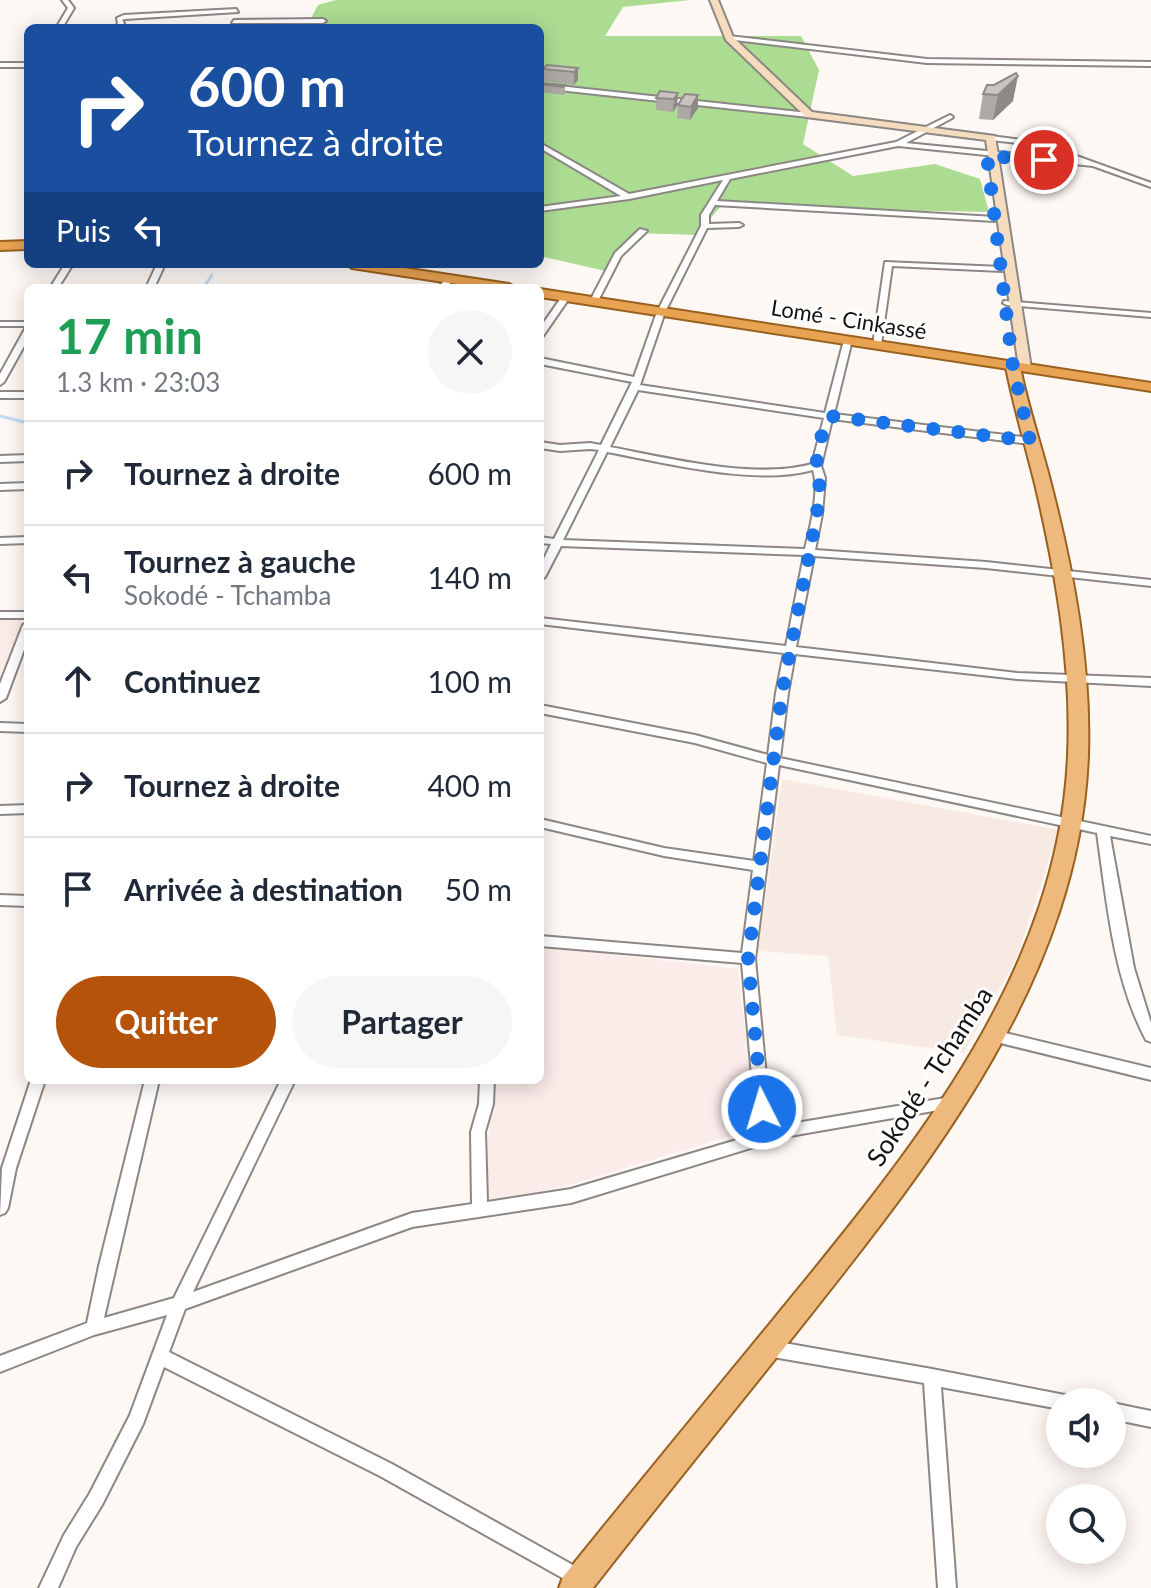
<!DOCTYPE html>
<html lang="fr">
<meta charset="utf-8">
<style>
body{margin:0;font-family:Lato,sans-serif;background:#f6f6f7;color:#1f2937;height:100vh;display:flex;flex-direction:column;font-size:30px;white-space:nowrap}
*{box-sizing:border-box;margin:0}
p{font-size:26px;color:#747a83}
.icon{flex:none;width:44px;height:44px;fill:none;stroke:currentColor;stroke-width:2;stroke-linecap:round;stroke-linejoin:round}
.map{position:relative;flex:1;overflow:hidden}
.details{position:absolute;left:24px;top:284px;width:520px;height:800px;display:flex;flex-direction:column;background:#fff;border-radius:12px;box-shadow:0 4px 20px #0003}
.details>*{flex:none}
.hud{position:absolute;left:24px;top:24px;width:520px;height:244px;border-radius:12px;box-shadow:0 4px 20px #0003;background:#1a4fa0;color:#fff;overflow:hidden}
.controls{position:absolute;left:1046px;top:1388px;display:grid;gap:16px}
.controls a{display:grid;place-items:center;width:80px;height:80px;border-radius:50%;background:#fff;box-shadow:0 4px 20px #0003;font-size:40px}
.pin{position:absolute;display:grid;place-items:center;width:68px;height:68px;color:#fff;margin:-34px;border:4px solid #fff;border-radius:50%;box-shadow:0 2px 8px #0007}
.me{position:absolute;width:88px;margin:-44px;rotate:355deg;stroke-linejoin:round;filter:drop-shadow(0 0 6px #0008)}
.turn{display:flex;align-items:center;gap:28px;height:168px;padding:0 32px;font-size:36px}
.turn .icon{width:104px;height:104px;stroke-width:2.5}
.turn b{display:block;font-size:56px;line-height:68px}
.then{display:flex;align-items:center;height:76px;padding:0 32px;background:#0003;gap:16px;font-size:30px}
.round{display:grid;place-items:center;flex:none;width:84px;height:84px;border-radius:42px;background:#f6f6f7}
.headline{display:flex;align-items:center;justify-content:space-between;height:136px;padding:0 32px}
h1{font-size:48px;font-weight:700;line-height:60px;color:#1e9e55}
.button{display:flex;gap:16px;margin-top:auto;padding:16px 32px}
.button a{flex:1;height:92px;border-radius:48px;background:#b45309;color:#fff;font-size:32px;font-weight:700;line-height:92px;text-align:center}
.button a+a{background:#f6f6f7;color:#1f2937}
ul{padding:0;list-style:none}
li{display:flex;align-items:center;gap:24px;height:104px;padding:0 32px;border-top:2px solid #e0e1e3}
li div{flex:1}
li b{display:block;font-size:30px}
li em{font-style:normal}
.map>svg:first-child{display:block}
</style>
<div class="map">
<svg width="1151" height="1588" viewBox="0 0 1151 1588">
<rect width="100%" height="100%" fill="#fef8f5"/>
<path fill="#f6eae2" d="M782,779L1059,830L1017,957L964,1053L837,1035L828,956L758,951Z"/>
<path fill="#fbebe9" d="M0,619H24L0,678Z
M540,946L738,969L756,1128L576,1183L481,1206L495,1080H540Z"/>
<path fill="#abdc91" d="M336,0H690L623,7L605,36H801L819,70L803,144L853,176L935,164L980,179L989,212L720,207L696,235L636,233L605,271L540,256V28H306L318,5Z"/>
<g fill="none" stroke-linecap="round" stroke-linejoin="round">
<path stroke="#c0dcf4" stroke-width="3" d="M203,288L212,275
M0,416L28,423"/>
<g stroke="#8c8784" stroke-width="4">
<path id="minor" d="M62,0H68L74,8L62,28H56L68,8Z
M236,9L238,12L125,19L122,20L124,23L121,28H115L118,23L117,18L124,15Z
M234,20L323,19L326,21L323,23H232Z
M729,36L927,59L1151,62V66L927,63L727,39Z
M0,63H28V67H0Z
M540,84L809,113L812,115L809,117L540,88Z
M950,115L953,117L952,118L906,143L1077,160L1035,145L991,140L988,138L991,136L1038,142L1151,183V187L1093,166L898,146L730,179L717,201L995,217L999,219L995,221L715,205L709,215V224L739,223L743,225L739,227L707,228L665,312L640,385L825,413L844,340L851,338L852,340L834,414L1030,438L1035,441L1030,444L832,419L821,466L825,478L822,514L815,550L986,562L1151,580V586L986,568L814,556L796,647L1017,673L1151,678V686L1017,679L795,654L788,693L780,758L1151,836V844L1110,836L1134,968L1151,1023V1042L1146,1040C1113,978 1107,902 1097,833L779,765L755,959L771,1129L790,1124L951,1097L956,1099L958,1103L956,1107L790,1136L571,1203L412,1227L185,1309L169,1352L392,1464L587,1573L590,1579L587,1585L581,1588L575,1585L380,1476L164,1367L143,1424L102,1505L76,1547L58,1588H39L64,1535L90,1493L130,1415L167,1315L94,1335L0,1372V1356L87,1323L99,1266L145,1080H159L104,1318L174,1298L281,1080H295L193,1292L412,1213L472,1204L471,1132L479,1104L480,1080H494L493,1104L485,1132L487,1202L571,1189L757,1134L742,963L540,946V936L742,953L753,870L664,856L540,827V819L664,848L754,861L767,763L695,743L540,713V705L695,735L768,755L776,693L784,653L540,624V618L786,646L804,555L561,546L545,577L540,580V567L551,544L540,543V537L554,539L599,450L590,449L560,451L540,448V442L560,445L590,443L601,445L632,382L540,364V358L634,377L657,312L701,226V215L723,180L629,199L540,211V207L621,196L540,148V143L629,194L896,142ZM638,390L824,418L812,464C755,480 668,458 610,447ZM607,452C667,463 754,486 813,470C820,492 810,527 805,549L563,540Z
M640,229L647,231L621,256L598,301L591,303L590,301L615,253Z
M885,262L1002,267L1006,269L1002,271L892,266L881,345L877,348L873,345Z
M65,264H73L58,288H50Z
M157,264H165L154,288H146Z
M447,277L454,279L446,288H438Z
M563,295L570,297L543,336H540V328Z
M1004,301L1151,313V317L1007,305L1003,303Z
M0,322H28V326H0Z
M25,329H28V339L4,382L0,385V374Z
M0,392H28V398H0Z
M28,455V461L0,462V456Z
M28,483V489L0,490V484Z
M28,537V543L0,544V538Z
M0,612H28V618H0Z
M28,622V639L6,698L0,702V684L23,625Z
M0,723L28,724V732L0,731Z
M28,805V813L0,814V806Z
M0,895L28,896V906L0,905Z
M993,1030L1151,1068V1080L988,1040L986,1036L988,1032Z
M31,1080H45L16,1168L8,1208L5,1213L0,1215L2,1168Z
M767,1340L932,1369L1070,1396L1072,1402H1060V1409L941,1387L956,1588H938L924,1383L767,1356L761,1353L759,1348L761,1343Z
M1112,1403L1151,1411V1427L1112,1419Z"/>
</g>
<g stroke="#8c8784" stroke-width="4">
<path id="secondary" d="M710,0H718L733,37L812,112L995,136L1031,368L1030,371L1019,368L986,140L806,117L726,40Z"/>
</g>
<g stroke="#99611f" stroke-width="4">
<path id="primary" d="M1013,363L1020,367C1028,408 1042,447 1052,488C1074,574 1091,665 1088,755C1080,979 929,1165 796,1333C728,1418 660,1502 593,1588H559L563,1577C632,1491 703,1405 773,1320C907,1156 1059,977 1068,755C1072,665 1056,574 1036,488C1026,447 1014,408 1006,367Z"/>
</g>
<g stroke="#99611f" stroke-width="4">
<path id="trunk" d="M28,241V249L0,250V242Z
M346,264H377L509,284L516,288H483L352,268Z
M540,289L1151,383V391L540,297Z"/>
</g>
<use href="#minor" fill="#fff" fill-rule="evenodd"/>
<use href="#secondary" fill="#f6dcbe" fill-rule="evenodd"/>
<use href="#primary" fill="#edb97d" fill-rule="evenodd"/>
<use href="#trunk" fill="#e7a252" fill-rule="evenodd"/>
</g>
<path fill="#ada9a5" d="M578,68V80L574,85L543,81V69Z
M540,83L565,85V94L563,95L540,92Z
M987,85L1013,101L993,120L979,119L983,94Z
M678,93L677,106L673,112L656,110V98Z
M678,105L698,108L690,120L677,118Z"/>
<path fill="#8d8986" d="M578,68V80L574,85V72Z
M1018,76L1013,101L993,120L998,95Z
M678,93L677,106L673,112L674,99Z
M698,95V108L690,120L691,107Z"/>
<path fill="#c9c4c0" stroke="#8d8986" stroke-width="2" d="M547,65L578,68L574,72L543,69Z
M1016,73L1018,76L998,95L983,94L987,85H994Z
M540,83L565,85L563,87L540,84Z
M660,91L678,93L674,99L656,98Z
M685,94L698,95L691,107L678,105Z"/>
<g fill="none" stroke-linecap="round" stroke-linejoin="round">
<path stroke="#1a73e8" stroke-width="14" stroke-dasharray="0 25.2" d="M762,1109L748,959L782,693L817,514L820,478L816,466L820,440L830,416L1030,441L1013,367L987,156L1044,160"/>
</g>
<g text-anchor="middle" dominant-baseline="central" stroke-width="6" stroke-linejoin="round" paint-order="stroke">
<g font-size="22" fill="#141211" stroke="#fff">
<text transform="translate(849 319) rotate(9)">Lomé - Cinkassé</text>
</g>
<g font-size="26" fill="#141211" stroke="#fff">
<text transform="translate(929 1076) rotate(-57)">Sokodé - Tchamba</text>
</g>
</g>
</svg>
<div class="controls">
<a><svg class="icon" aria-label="sound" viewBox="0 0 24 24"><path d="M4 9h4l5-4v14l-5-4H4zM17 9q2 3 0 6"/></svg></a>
<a><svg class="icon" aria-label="search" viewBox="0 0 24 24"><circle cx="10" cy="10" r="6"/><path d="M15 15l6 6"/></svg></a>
</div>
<div class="pin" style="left:1044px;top:160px;background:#d93025"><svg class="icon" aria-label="arrive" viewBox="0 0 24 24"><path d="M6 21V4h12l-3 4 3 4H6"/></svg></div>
<svg class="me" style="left:762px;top:1109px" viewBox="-20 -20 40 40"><circle r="17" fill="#1a73e8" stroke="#fff" stroke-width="3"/><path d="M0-11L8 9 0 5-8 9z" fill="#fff"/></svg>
<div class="hud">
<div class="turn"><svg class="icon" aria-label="right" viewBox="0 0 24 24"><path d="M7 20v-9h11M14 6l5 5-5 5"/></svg><div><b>600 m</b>Tournez à droite</div></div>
<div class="then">Puis<svg class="icon" aria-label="left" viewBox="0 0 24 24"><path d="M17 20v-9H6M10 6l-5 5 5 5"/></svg></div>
</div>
<section class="details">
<div class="headline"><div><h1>17 min</h1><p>1.3 km · 23:03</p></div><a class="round"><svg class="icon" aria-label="close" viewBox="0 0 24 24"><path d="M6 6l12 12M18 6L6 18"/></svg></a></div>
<ul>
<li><svg class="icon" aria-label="right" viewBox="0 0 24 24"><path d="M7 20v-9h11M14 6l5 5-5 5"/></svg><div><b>Tournez à droite</b></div><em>600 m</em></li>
<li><svg class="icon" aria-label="left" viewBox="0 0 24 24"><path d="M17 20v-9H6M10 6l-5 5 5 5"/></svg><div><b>Tournez à gauche</b><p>Sokodé - Tchamba</p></div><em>140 m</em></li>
<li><svg class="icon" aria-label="ahead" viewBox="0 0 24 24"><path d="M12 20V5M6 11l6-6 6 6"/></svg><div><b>Continuez</b></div><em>100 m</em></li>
<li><svg class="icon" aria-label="right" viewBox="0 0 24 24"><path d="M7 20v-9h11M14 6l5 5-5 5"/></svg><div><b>Tournez à droite</b></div><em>400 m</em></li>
<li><svg class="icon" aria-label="arrive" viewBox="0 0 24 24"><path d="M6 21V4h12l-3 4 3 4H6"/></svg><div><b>Arrivée à destination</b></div><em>50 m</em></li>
</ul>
<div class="button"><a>Quitter</a><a>Partager</a></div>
</section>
</div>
